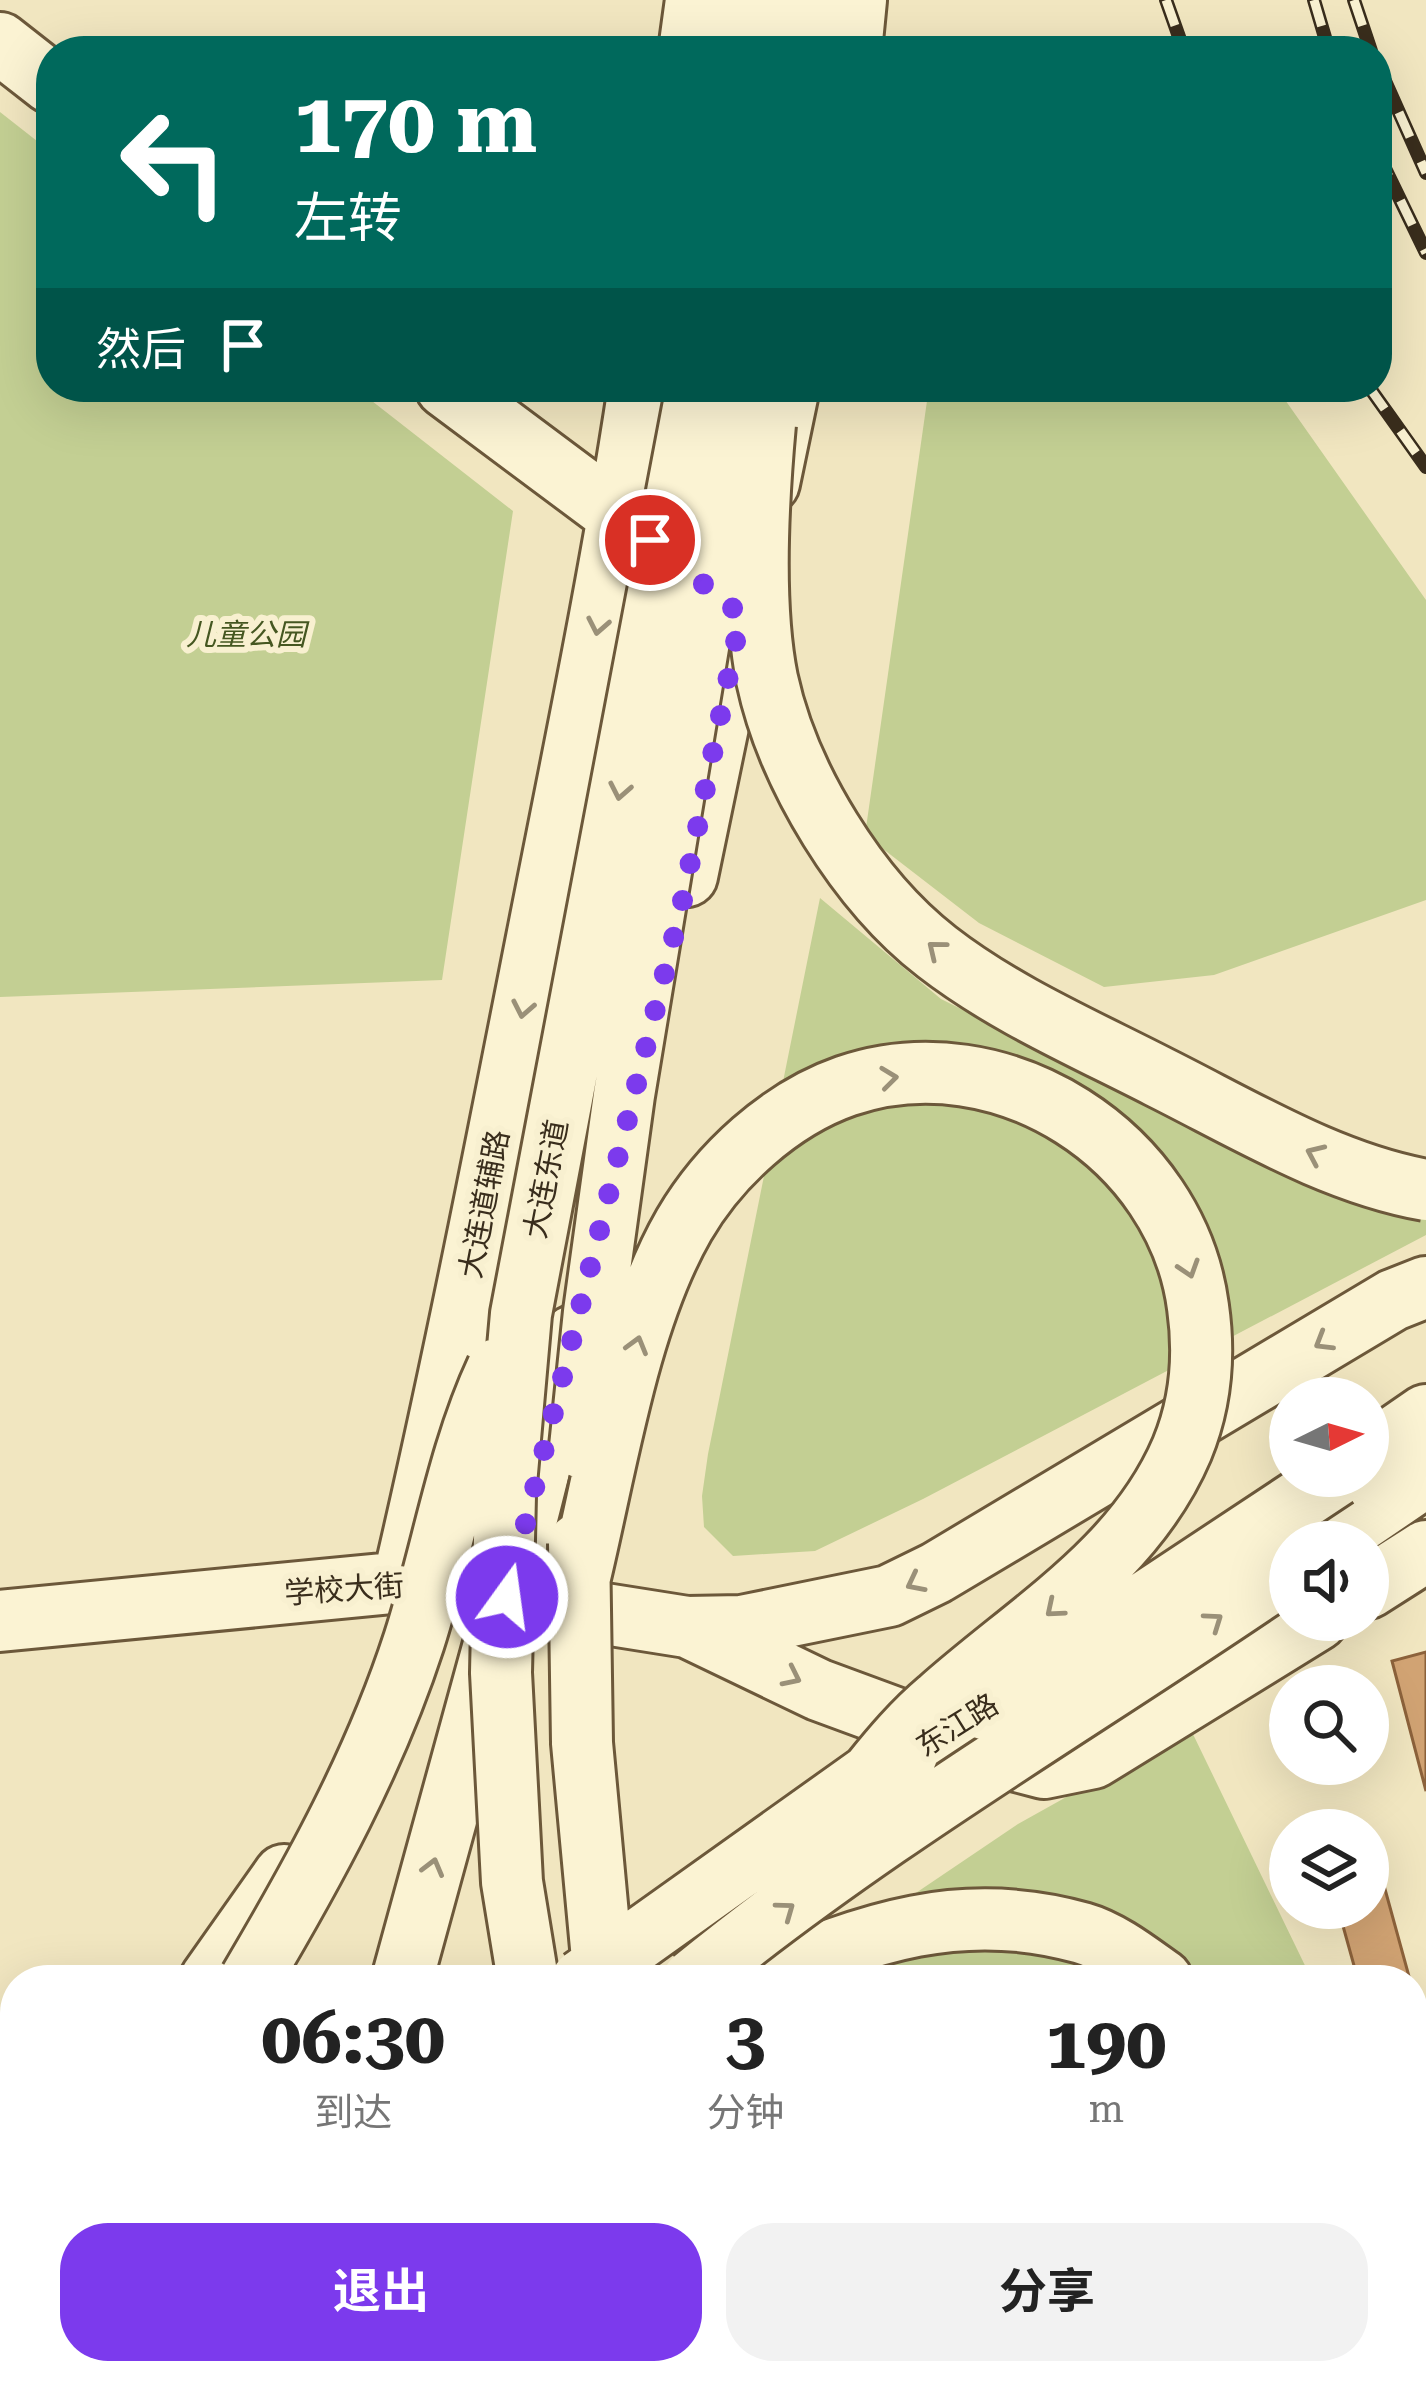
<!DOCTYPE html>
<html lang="zh">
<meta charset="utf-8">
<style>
body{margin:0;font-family:"Roboto Serif","Noto Sans SC",serif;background:#f2f2f2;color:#222;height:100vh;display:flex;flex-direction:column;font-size:45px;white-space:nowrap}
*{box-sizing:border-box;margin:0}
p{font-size:39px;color:#767676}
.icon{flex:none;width:66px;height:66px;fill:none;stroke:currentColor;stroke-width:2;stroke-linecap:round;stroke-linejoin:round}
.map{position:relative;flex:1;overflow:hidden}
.sheet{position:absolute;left:0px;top:1965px;width:1428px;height:420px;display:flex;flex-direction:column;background:#fff;border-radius:48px 48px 0 0;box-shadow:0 12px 48px #0002}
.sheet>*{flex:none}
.banner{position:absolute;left:36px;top:36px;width:1356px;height:366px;border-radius:48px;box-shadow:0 12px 48px #0002;background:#00695c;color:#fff;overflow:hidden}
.needle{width:78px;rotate:85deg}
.controls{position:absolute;left:1269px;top:1377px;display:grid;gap:24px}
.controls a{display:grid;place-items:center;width:120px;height:120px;border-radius:50%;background:#fff;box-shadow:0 12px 48px #0002;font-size:60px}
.pin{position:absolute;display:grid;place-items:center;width:102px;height:102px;color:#fff;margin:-51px;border:6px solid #fff;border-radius:50%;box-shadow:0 3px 12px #0007}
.me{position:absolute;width:132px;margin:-66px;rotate:14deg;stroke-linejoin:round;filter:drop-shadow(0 0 9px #0008)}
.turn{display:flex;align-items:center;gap:42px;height:252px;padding:0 60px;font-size:54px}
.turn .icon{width:156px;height:156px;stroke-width:2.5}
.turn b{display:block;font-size:84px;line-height:102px}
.then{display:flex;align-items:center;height:114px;padding:0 60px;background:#0003;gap:24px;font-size:45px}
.eta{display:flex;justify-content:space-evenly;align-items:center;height:204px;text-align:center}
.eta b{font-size:72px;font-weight:700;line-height:84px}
.action{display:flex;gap:24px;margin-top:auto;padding:24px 60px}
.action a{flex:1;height:138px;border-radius:48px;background:#7c3aed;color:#fff;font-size:48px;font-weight:700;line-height:138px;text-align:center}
.action a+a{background:#f2f2f2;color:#222}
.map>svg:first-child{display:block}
</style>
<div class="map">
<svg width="1426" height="2385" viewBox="0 0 1426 2385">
<rect width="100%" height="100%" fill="#f1e6c0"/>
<path fill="#c3cf93" d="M0,112L51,152V387H354L513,511L442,980L0,997Z
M929,387H1276L1426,600V900L1214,975L1104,987L979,923L865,835Z
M820,898L941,999L1333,1193L1426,1218V1235L923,1499L815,1551L733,1556L704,1527L702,1496L708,1454Z
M1190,1728L1312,1980H787L1018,1824Z
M1426,2109V2385H184L207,2370H1413V2113Z"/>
<path fill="#d1a373" stroke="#8c623b" stroke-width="3" d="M1426,1652V1791L1392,1661Z
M1380,1871L1410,1980H1358L1338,1908H1368V1874Z
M1413,1992L1426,2040V2090L1413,2094Z"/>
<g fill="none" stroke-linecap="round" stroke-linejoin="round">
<g stroke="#6c583a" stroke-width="66">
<path id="secondary" d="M0,43L51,83
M689,51L696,0
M748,51L756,0
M804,51L811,0
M851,51L856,0
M446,387L643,534
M769,483L789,387
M687,876L749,577
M1368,1455L1426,1415
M1329,1542L1426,1476
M407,1564C456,1352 498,1137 540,923C575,745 612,567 639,387
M1368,1588L1426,1551
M0,1621L403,1582L687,1627L742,1626L889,1596L936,1573L1393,1300L1426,1287
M692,1629L819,1690L998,1756L1044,1768L1093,1758L1317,1620
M210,1980L284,1875
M402,1980L507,1597L573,1336
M758,1980C866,1933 962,1899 1082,1933C1110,1941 1138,1963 1162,1980
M0,2238L15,2222
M0,2294L15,2279
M587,2370L590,2385
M656,2370L662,2385
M706,2370L712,2385
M832,2370L855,2385
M10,2385L31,2370
M98,2385L120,2370
M150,2385L170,2370
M208,2385L221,2370
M1148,2385L1166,2370"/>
</g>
<use href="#secondary" stroke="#fbf3d3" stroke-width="60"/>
<g stroke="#392d1c" stroke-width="14">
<path id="rail" d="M1166,0L1184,51
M1314,0L1329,51
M1354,0L1371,51
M1377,63L1426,173
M1377,152L1426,253
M1369,387L1426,467"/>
</g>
<use href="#rail" stroke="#f8f0d0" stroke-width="9" stroke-dasharray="27" stroke-linecap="butt"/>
<g stroke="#6c583a" stroke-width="66" stroke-linecap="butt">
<path id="secondary-bridge" d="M765,424C758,500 752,604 767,679C788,777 858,891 937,952C1004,1004 1085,1039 1159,1077C1245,1120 1331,1173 1426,1190
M580,1447L594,1312L624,1095L741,387
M579,1543L582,1743L604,1980
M579,1581C606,1470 627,1324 684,1225C719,1165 780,1109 846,1086C1001,1033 1177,1146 1198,1307C1205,1356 1201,1403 1182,1449C1134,1562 1026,1623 939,1701C913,1723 892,1748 871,1774
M984,1709L1336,1476
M250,1980C314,1872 375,1761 414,1641C443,1551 457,1455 497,1369
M528,1980L512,1882L501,1673L505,1495L521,1314L697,387
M582,1980L871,1774L907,1755
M693,1980C880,1827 1091,1706 1290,1569"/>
</g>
<use href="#secondary-bridge" stroke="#fbf3d3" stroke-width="60"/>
</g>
<defs><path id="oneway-chevron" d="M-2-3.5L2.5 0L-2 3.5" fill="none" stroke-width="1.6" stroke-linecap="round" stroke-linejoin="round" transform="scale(3)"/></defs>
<g stroke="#9a9078">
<use href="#oneway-chevron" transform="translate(598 626) rotate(101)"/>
<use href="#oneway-chevron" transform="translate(620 791) rotate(101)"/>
<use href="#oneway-chevron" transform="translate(936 949) rotate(-141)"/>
<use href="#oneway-chevron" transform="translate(523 1009) rotate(101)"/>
<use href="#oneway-chevron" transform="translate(889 1078) rotate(-7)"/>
<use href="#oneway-chevron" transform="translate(1315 1154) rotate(-156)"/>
<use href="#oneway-chevron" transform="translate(1189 1269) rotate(72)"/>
<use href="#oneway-chevron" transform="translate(1323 1342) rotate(149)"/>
<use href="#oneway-chevron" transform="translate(637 1345) rotate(-74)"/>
<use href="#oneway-chevron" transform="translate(915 1583) rotate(153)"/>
<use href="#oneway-chevron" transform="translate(1054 1609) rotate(140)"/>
<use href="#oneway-chevron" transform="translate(1214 1621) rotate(-35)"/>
<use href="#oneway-chevron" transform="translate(792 1677) rotate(26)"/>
<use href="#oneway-chevron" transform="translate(433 1867) rotate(-75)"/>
<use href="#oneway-chevron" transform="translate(786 1910) rotate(-36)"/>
</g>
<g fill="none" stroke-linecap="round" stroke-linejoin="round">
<path stroke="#7c3aed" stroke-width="21" stroke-dasharray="0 37.8" d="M507,1597L681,908L741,615L650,540"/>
</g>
<g text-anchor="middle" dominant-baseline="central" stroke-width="12" stroke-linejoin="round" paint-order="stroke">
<g font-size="30" font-style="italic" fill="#455721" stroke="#f8f0d0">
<text x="246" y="634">儿童公园</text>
</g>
<g font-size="30" fill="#392d1c" stroke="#f8f0d0">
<text transform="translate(546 1179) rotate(-79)">大连东道</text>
<text transform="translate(484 1204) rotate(-79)">大连道辅路</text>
<text transform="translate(344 1589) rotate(-4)">学校大街</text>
<text transform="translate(957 1725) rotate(-32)">东江路</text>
</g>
</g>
</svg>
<div class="controls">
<a><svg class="needle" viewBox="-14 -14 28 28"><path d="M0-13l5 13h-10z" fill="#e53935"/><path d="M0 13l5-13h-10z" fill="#767676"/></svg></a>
<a><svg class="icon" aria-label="sound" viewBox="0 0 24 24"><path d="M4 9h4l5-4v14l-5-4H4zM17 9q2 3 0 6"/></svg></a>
<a><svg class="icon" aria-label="search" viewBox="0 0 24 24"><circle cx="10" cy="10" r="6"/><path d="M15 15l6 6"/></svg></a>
<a><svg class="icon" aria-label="layers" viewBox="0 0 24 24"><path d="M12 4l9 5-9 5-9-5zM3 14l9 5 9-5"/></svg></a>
</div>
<div class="pin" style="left:650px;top:540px;background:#d93025"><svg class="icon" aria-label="arrive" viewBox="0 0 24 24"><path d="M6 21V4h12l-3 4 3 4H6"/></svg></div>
<svg class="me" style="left:507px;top:1597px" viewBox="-20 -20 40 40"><circle r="17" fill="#7c3aed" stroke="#fff" stroke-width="3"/><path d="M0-11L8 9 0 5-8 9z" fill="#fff"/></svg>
<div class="banner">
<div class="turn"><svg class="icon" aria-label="left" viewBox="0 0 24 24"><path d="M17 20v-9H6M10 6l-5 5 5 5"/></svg><div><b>170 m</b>左转</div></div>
<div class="then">然后<svg class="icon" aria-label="arrive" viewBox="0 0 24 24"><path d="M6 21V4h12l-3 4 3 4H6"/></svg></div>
</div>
<section class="sheet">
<div class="eta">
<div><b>06:30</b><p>到达</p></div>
<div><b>3</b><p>分钟</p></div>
<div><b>190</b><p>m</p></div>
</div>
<div class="action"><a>退出</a><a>分享</a></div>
</section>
</div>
